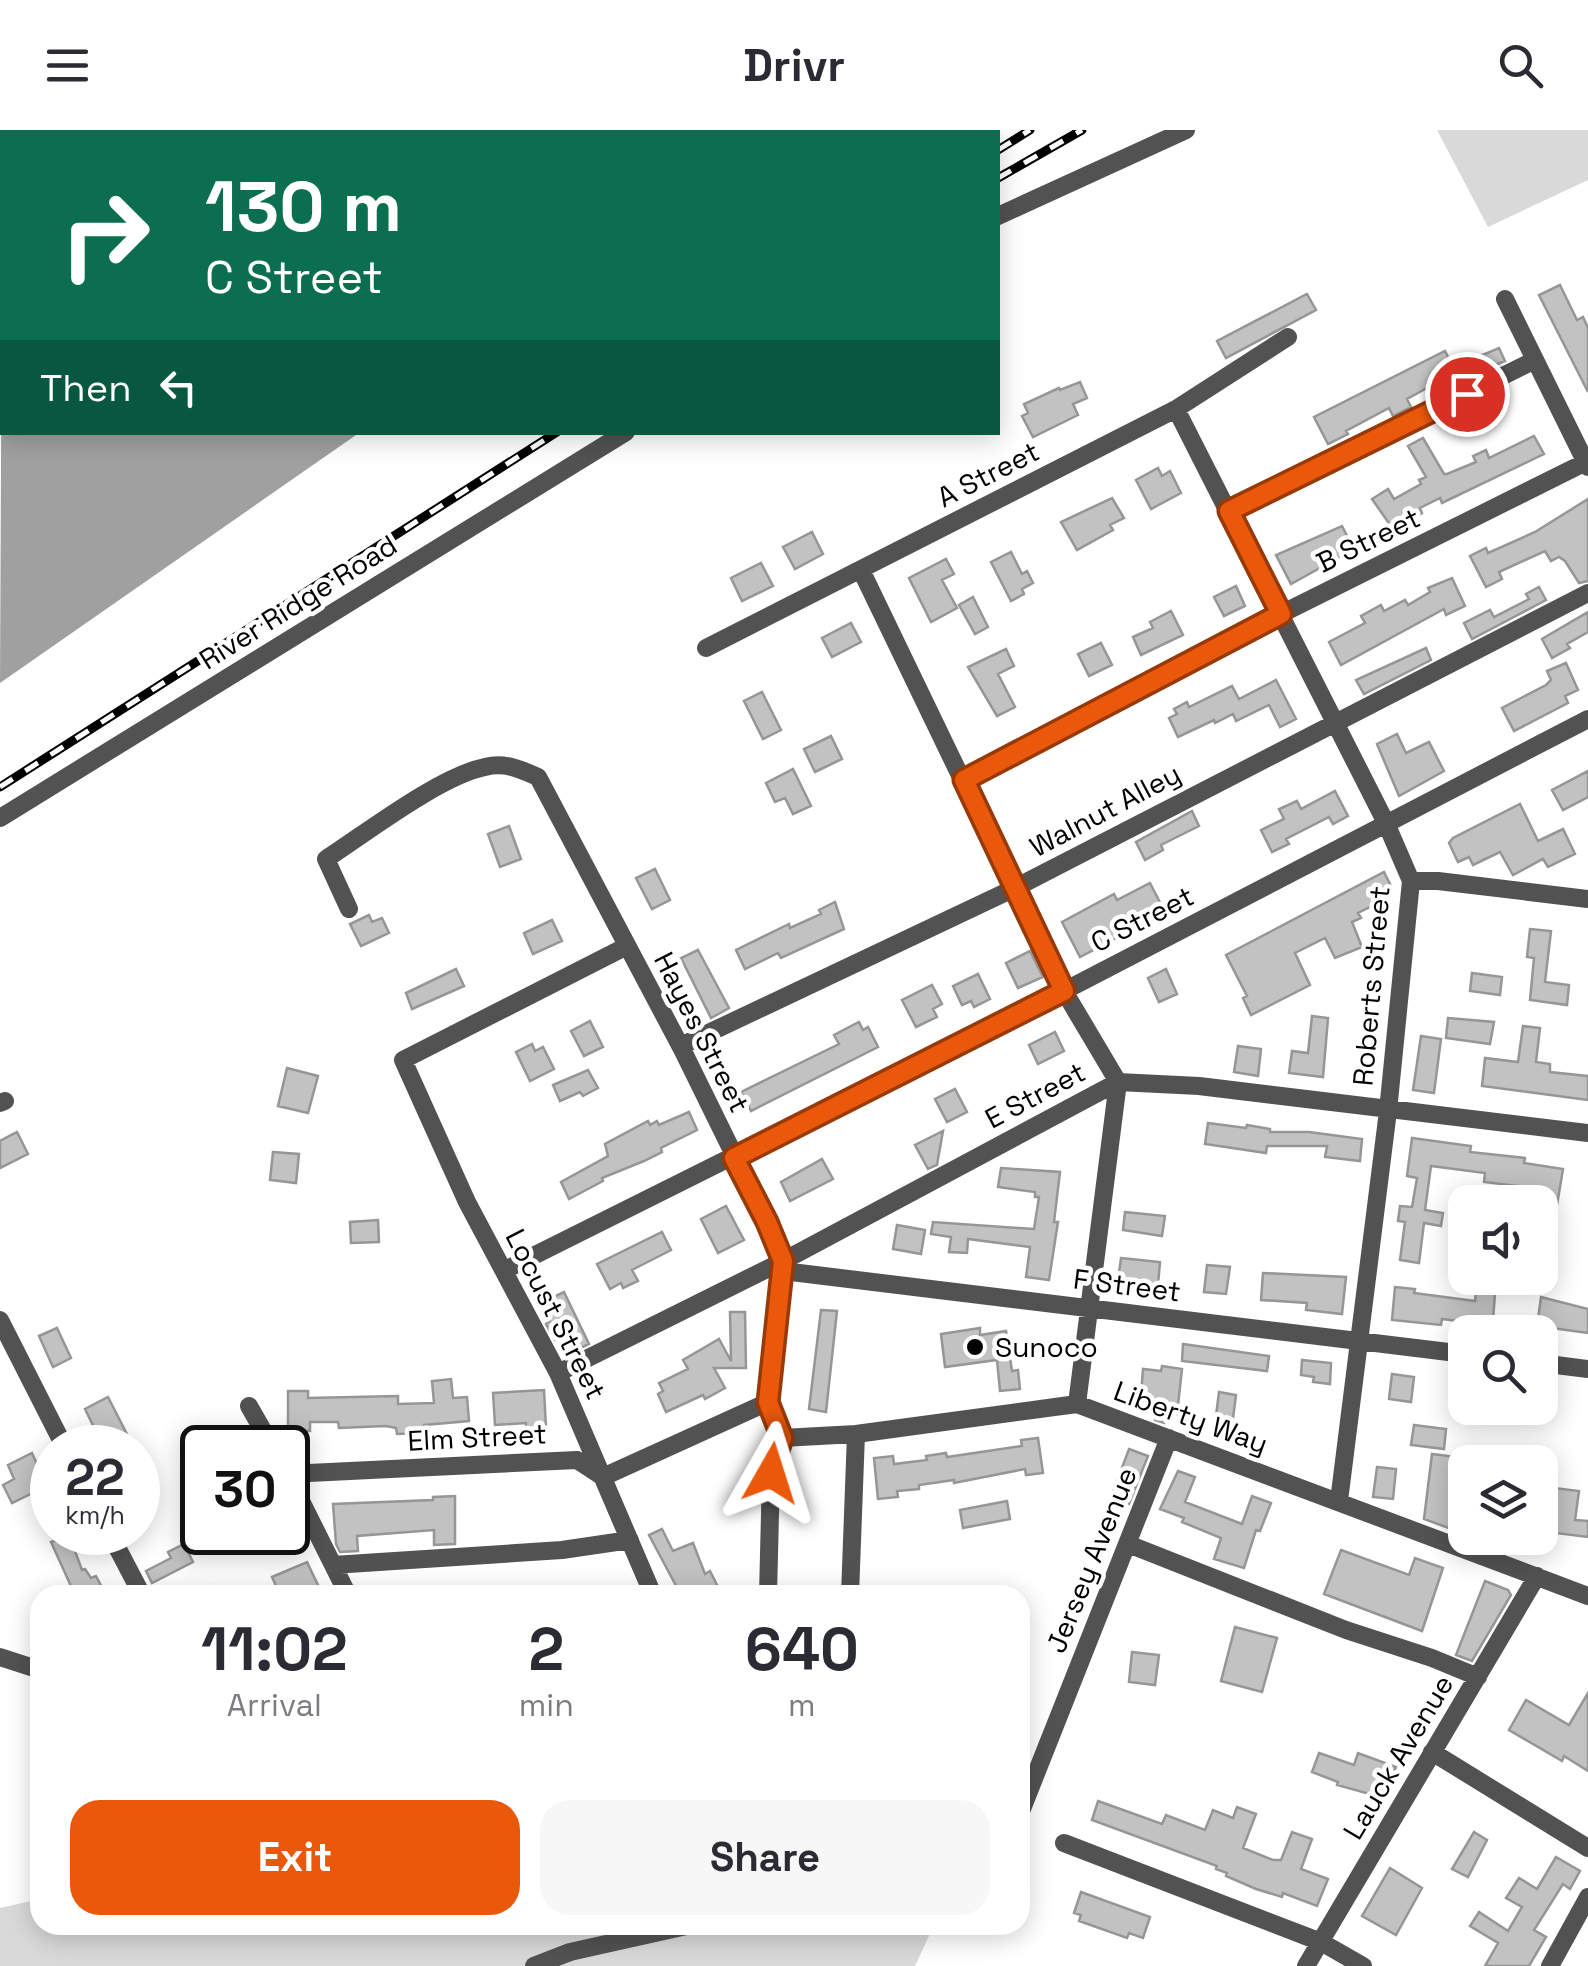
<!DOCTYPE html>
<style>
body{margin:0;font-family:"Space Grotesk",sans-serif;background:#f7f7f7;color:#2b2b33;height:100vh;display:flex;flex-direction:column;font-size:38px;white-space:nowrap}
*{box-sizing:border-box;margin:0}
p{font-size:32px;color:#7c7c81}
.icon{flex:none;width:55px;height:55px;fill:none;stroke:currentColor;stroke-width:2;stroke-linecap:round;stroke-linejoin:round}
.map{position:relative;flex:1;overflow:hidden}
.side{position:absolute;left:30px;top:1455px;width:1000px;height:350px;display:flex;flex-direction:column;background:#fff;border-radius:30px;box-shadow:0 5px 25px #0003}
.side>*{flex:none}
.hud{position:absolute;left:0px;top:0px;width:1000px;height:305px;box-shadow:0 5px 25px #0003;background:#0b6e4f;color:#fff;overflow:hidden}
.fabs{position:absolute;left:1448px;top:1055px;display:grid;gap:20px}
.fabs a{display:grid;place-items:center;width:110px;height:110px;border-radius:20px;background:#fff;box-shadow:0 5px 25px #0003;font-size:50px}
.speed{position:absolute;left:30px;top:1295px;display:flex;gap:20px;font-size:50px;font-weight:700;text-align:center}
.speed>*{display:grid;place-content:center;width:130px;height:130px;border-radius:50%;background:#fff;box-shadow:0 5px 25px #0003;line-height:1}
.speed small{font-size:25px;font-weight:400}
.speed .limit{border:5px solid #111;border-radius:15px;background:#fff;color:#111}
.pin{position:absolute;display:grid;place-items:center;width:85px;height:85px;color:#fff;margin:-42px;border:5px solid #fff;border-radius:50%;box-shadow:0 2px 10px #0007}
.me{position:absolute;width:110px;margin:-55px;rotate:6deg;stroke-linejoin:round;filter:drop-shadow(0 0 8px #0008)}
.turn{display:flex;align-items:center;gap:35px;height:210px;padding:0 40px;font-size:45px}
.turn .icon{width:130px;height:130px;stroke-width:2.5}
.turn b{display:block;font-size:70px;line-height:85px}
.then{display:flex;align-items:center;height:95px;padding:0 40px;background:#0003;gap:20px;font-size:38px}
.eta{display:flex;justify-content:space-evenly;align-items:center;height:170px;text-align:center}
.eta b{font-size:60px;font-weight:600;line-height:70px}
.button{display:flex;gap:20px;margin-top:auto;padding:20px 40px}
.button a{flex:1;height:115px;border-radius:30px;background:#ea580c;color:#fff;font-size:40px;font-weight:600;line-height:115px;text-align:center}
.button a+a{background:#f7f7f7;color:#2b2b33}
header{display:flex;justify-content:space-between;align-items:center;height:130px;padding:0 40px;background:#fff;font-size:45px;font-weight:600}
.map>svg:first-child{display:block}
</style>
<header><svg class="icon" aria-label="menu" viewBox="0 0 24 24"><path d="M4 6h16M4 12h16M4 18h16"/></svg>Drivr<svg class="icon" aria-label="search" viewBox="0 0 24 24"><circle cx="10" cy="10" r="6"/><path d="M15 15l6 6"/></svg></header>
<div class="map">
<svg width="1588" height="1836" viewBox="0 0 1588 1836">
<rect width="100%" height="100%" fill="#fff"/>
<path fill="#d9d9d9" d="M1437,0H1588V50L1488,97Z
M40,1769V1795H934L915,1836H0V1778Z"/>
<path fill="#a0a0a0" d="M195,0H782L191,2Z
M2,119V302L359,303L0,553Z"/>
<path fill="#c2c2c2" stroke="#969696" stroke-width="2.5" d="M1560,155L1577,190L1583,187L1588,198V262L1539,165Z
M1307,164L1316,180L1226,228L1217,211Z
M1499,218L1505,231L1469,246L1463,233Z
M1445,221L1456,242L1407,269L1411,277L1393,286L1389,278L1346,301L1348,304L1328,314L1314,287Z
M1080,252L1087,268L1073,274L1078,285L1033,307L1022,286L1028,283L1024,274L1059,258L1060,260Z
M1534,306L1544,324L1442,373L1440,368L1420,378L1422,383L1395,402L1372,369L1388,359L1394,369L1421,354L1419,350L1426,347L1408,316L1423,308L1444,344H1447L1476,332L1473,326L1486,320L1489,328Z
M1158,338L1162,346L1170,341L1181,363L1151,379L1136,350Z
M1112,368L1124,388L1110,395L1113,400L1077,420L1061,392Z
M1588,369V451L1579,453L1565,431L1559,427L1551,431L1545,421L1499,442L1502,449L1486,457L1470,426L1486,418L1488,423L1535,402Z
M1342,396L1354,419L1291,454L1276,425Z
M812,402L823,424L795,439L783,417Z
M1011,422L1022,444L1027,441L1033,453L1022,459L1024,464L1011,471L991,432Z
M946,429L954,444L942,450L957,478L931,492L909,448Z
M761,433L773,456L742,471L731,448Z
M1452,448L1465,476L1446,485L1444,479L1341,535L1329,512L1365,493L1361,486L1381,475L1384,481L1405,470L1408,475L1430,462L1428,458Z
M1236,456L1245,476L1224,486L1214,467Z
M1539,457L1546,470L1472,509L1464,493L1490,480L1494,487L1529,469L1526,464Z
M973,467L988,497L975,504L959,475Z
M1171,481L1183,505L1141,525L1133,507L1153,498L1150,492Z
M1588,482V502L1567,514L1570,518L1552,528L1542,509Z
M851,493L861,512L832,527L822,508Z
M1101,513L1112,535L1089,546L1078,524Z
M1426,518L1431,530L1364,564L1356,550Z
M1006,519L1014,536L998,544L1015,577L997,586L968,537Z
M1566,533L1578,560L1565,566L1568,573L1514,601L1502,578L1546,555L1551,550L1547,541Z
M1276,550L1296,589L1280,597L1269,575L1236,591L1233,584L1215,593L1214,590L1178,607L1169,588L1177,584L1174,579L1187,572L1189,577L1232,556L1239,569Z
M762,562L781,600L763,609L744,571Z
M1397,604L1406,623L1429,612L1444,641L1399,666L1377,614Z
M831,606L842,629L815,642L804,619Z
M793,639L811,676L793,684L785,668L775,672L766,653Z
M1588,641V667L1563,680L1552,660Z
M1335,661L1348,686L1333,694L1329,687L1286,709L1289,714L1272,722L1261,700L1284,689L1279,679L1297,671L1301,679Z
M1520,674L1538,711L1563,699L1575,724L1548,737L1543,729L1513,745L1500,722L1473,735L1469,727L1458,732L1449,713L1453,708Z
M1192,681L1199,696L1161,715L1163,720L1145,730L1136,712Z
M509,696L521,729L500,737L488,704Z
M655,739L670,770L652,779L636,748Z
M1384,742L1392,758L1381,764L1384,770L1358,783L1361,788L1352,792L1362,817L1335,828L1325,808L1295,823L1310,855L1251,885L1243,868L1247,866L1226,825Z
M1150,753L1167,786L1151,794L1149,791L1080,827L1062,792L1114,764L1117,770Z
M835,772L844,799L781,828L778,823L745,839L736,820L789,794L790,798L821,784L819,780Z
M369,785L372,792L382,788L389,803L361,816L350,794Z
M552,790L562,811L533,824L524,803Z
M1530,799L1551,801L1545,852L1569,855L1567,875L1530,870L1534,828L1527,827Z
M698,820L729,878L711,888L681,828Z
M1030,821L1043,847L1018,858L1006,833Z
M456,839L464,856L412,879L406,863Z
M1166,839L1177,864L1159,872L1148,848Z
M1472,843L1502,847L1500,865L1470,861Z
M978,844L990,869L974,877L971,871L962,875L953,856Z
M932,855L942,874L933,879L937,887L916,897L902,870Z
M1312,886L1328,888L1323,947L1289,943L1292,921L1308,923Z
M1448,888L1494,892L1490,914L1446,908Z
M590,891L603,917L584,926L571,901Z
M859,892L863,900L868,897L878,917L751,981L741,962L839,914L834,905Z
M1523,896L1540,898L1536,932L1550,934V942L1588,946V970L1482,956L1485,928L1518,932Z
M1055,902L1064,921L1038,934L1029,915Z
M1421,906L1441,909L1434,963L1413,960Z
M532,914L535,921L543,917L554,939L530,951L516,922Z
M1238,916L1261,919L1258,946L1234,942Z
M287,938L318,946L308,983L278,976Z
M588,940L598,958L583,966L580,962L560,971L553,955Z
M955,959L967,982L947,992L935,969Z
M689,982L697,1000L661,1018L662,1022L644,1031L602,1048L603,1051L569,1069L561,1052L608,1026L605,1014L648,991L650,995L657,991L659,995Z
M1208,993L1246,998L1247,995L1270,999V1002H1309L1362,1009L1360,1031L1325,1027L1327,1016H1267L1266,1023L1205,1014Z
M943,1001L937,1035L928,1039L915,1015Z
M17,1002L28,1024L0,1038V1011Z
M1412,1008L1471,1016L1470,1022L1525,1028L1524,1033L1563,1039L1552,1105L1540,1103L1542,1059L1484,1052L1485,1043L1431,1036L1425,1080L1443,1083L1441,1096L1424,1093L1419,1133L1400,1130L1405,1092L1398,1091L1400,1076L1412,1077L1417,1048L1407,1046Z
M273,1022L299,1024L296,1053L270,1050Z
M822,1029L833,1049L790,1071L781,1052Z
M1001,1038L1060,1042L1054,1092H1058L1049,1150L1026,1147L1030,1117L968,1109L967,1123L949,1122L951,1107L931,1104L933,1092L1034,1099L1039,1067H1035V1062L998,1057Z
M726,1076L744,1110L718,1123L701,1089Z
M1125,1082L1165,1086L1162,1106L1123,1100Z
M378,1090L379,1112L351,1113L350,1092Z
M897,1095L925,1100L921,1124L893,1119Z
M662,1102L671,1120L632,1140L638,1151L623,1158L621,1153L610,1159L597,1134Z
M1121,1128L1160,1132L1158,1155L1118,1150Z
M1207,1135L1230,1137L1226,1164L1204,1162Z
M1263,1143L1346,1147L1342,1184L1306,1180L1307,1173L1261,1170Z
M1395,1157L1415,1159L1414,1163L1475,1171L1476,1162L1495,1164L1492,1202L1473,1200V1193L1442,1189L1441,1195L1392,1190Z
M564,1162L589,1214L568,1224L560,1208L555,1210L546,1194L550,1191L541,1173Z
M1541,1167L1588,1179V1203L1537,1196Z
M821,1180L837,1181L826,1282L809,1279Z
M730,1182H745L746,1238H714L725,1258L705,1269L703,1265L666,1282L658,1264L663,1261L659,1253L688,1239L683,1230L719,1209L731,1231Z
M57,1198L71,1228L53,1237L39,1206Z
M980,1198V1205L1006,1201L1012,1241L1018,1240L1020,1259L1000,1261L997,1230L945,1237L941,1204Z
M1183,1214L1269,1226L1267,1241L1182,1231Z
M1302,1230L1331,1233L1330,1254L1313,1252L1314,1247L1301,1245Z
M1162,1236L1182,1239L1177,1284L1168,1281L1164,1293L1155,1290L1156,1279L1140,1277L1143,1239L1161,1241Z
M1392,1244L1414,1247L1411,1272L1389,1269Z
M451,1249L453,1268L467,1267L469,1291L424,1295V1303L397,1304L396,1298L386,1296L339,1298L338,1292H310V1301H288V1261H308V1268L398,1266V1274L434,1273L432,1251Z
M544,1260L546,1298L526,1300V1293L495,1295L493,1263Z
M1219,1262L1236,1265L1231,1304L1214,1302Z
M108,1267L134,1318H104L85,1279Z
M1414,1295L1446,1299L1444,1319L1411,1315Z
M1038,1308L1043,1343L1026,1345L1025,1339L954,1353V1350L919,1355V1359L897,1361L898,1367L878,1369L874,1328L893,1326L894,1334L927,1330L926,1326L946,1323L947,1327L1022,1316L1021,1310Z
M1129,1319L1148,1326L1129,1374L1111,1367Z
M32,1323L47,1356L12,1373L3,1355L14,1349L8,1335Z
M1432,1324L1465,1328V1404L1424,1389Z
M1377,1337L1396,1339L1393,1369L1373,1367Z
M1178,1341L1195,1347L1185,1372L1242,1394L1252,1366L1271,1373L1260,1401L1256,1400L1244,1438L1214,1429L1221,1408L1182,1392L1184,1388L1160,1379Z
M1554,1358L1579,1361L1575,1390L1588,1391V1407L1540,1401V1378L1551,1379Z
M455,1366V1414L434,1415V1400L357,1406L358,1421L340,1422L336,1414L333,1374L433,1370V1367Z
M1007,1371L1010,1389L963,1398L960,1380Z
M662,1399L673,1421L693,1413L705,1444L710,1441L722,1465H681L649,1405Z
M69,1405L82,1440L85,1439L91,1448L96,1446L106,1465H75L51,1412Z
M184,1414L193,1432L152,1453L146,1441L171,1428L168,1422Z
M1341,1420L1409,1445L1415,1428L1443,1438L1422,1501L1324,1464Z
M307,1432L318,1455L295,1465H280L272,1447Z
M1485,1451L1508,1460L1511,1465L1472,1531L1456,1525Z
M1235,1497L1277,1508L1262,1562L1221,1551Z
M1132,1522L1159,1525L1155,1555L1129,1552Z
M1588,1563V1641L1564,1626L1562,1631L1509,1600L1526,1570L1569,1595Z
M1319,1623L1354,1635L1358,1623L1396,1637L1384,1668L1337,1655L1338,1652L1312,1642Z
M1098,1671L1162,1694L1166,1685L1205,1700L1213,1680L1233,1688L1237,1677L1256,1684L1243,1718L1273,1730H1281L1292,1702L1312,1709L1301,1739L1328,1749L1317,1776L1283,1763L1282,1767L1256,1759L1226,1746L1227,1743L1216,1739L1217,1736L1092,1690Z
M1474,1702L1487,1710L1468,1747L1452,1739Z
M1556,1727L1580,1741L1570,1759L1563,1754L1534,1800L1546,1807L1529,1836H1485L1498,1813L1470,1796L1479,1782L1508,1801L1522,1777L1506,1768L1519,1748L1537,1759Z
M1390,1738L1422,1758L1396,1805L1362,1786Z
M1081,1762L1150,1787L1143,1808L1129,1803L1127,1808L1079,1791L1081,1785L1074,1783Z"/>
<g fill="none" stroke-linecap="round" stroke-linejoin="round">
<path stroke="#525252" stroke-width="18" d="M998,86L1186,0
M1505,169L1588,337
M1176,279L1386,693L1411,751L1388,981L1339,1371
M1229,381L1535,230
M861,440L1064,861L1118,952L1077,1274
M706,518L1176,279L1288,207
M964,650L1281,484L1586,332
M0,688L626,302
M1411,751H1438L1588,769
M349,779L326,729C366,703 440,646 485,637C505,632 520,639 538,647L683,921L767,1092L783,1131L768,1272L782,1308
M627,816L403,930L467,1072L558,1243L653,1465
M681,916L1015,758L1588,463
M0,973L5,971
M505,1140L1064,861L1588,589
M783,1141L1465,1224
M0,1190L65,1318
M1540,1233L1588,1239
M558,1243L783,1131L1118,952L1199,956L1588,1003
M249,1276L273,1318
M782,1308L856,1304L1077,1274L1588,1466
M288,1344L577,1330L603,1347L768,1272
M288,1345L348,1465
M109,1402L142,1465
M1128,1414L1346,1500L1432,1528L1478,1547
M333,1435L562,1420L630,1410
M768,1465L771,1343L782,1308
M850,1465L856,1304
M0,1527L40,1540
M1432,1622L1588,1718
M1020,1684L1169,1308
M1064,1713L1321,1812L1363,1836
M534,1836L570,1822L691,1795
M1306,1836L1537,1446
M1550,1836L1588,1767"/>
<g stroke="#000" stroke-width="9">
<path id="rail" d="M998,20L1030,0
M998,48L1082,0
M0,657L557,302"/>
</g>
<use href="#rail" stroke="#fff" stroke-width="5" stroke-dasharray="15" stroke-linecap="butt"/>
</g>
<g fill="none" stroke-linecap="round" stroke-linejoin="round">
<g stroke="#983908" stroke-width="25">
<path id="route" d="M771,1343L782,1308L768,1272L783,1131L767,1092L734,1028L1064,861L964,650L1281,484L1229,381L1467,264"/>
</g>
<use href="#route" stroke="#ea580c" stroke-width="18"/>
</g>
<circle fill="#000" stroke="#fff" stroke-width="4" cx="975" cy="1217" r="10"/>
<g text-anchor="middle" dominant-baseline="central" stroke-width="9" stroke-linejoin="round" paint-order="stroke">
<g font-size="28" fill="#000" stroke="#fff">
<text transform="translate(988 344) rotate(-27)">A Street</text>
<text transform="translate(1368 410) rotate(-26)">B Street</text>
<text transform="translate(298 472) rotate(-32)">River Ridge Road</text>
<text transform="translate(1105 680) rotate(-28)">Walnut Alley</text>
<text transform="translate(1142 789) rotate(-27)">C Street</text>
<text transform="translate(1371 856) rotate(-85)">Roberts Street</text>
<text transform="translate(702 902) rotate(63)">Hayes Street</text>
<text transform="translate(1035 965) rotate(-28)">E Street</text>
<text transform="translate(1127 1155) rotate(7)">F Street</text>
<text transform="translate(556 1184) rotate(63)">Locust Street</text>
<text transform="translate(1191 1287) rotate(20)">Liberty Way</text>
<text transform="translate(477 1307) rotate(-3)">Elm Street</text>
<text transform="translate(1091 1430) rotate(-68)">Jersey Avenue</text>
<text transform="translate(1398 1627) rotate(-59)">Lauck Avenue</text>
</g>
<g font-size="28" fill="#000" stroke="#fff" text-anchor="start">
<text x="995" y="1217">Sunoco</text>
</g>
</g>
</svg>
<div class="fabs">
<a><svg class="icon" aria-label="sound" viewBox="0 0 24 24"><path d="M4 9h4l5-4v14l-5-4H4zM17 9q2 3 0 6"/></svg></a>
<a><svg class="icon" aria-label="search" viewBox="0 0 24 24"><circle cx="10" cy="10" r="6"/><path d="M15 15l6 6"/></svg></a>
<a><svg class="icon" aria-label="layers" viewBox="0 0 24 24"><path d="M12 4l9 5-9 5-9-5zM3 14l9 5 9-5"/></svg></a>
</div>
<div class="speed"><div>22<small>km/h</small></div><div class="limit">30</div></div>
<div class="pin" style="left:1467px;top:264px;background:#d93025"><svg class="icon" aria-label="arrive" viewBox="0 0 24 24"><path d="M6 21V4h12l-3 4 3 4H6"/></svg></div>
<svg class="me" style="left:771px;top:1343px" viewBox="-20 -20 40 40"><path d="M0-17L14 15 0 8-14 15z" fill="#ea580c" stroke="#fff" stroke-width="4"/></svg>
<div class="hud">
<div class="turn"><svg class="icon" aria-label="right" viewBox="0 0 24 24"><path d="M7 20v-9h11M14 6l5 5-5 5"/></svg><div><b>130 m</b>C Street</div></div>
<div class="then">Then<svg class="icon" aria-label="left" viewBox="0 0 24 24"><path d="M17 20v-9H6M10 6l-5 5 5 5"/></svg></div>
</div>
<section class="side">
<div class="eta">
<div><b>11:02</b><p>Arrival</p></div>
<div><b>2</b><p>min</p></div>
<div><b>640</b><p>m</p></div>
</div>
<div class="button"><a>Exit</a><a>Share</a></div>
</section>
</div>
